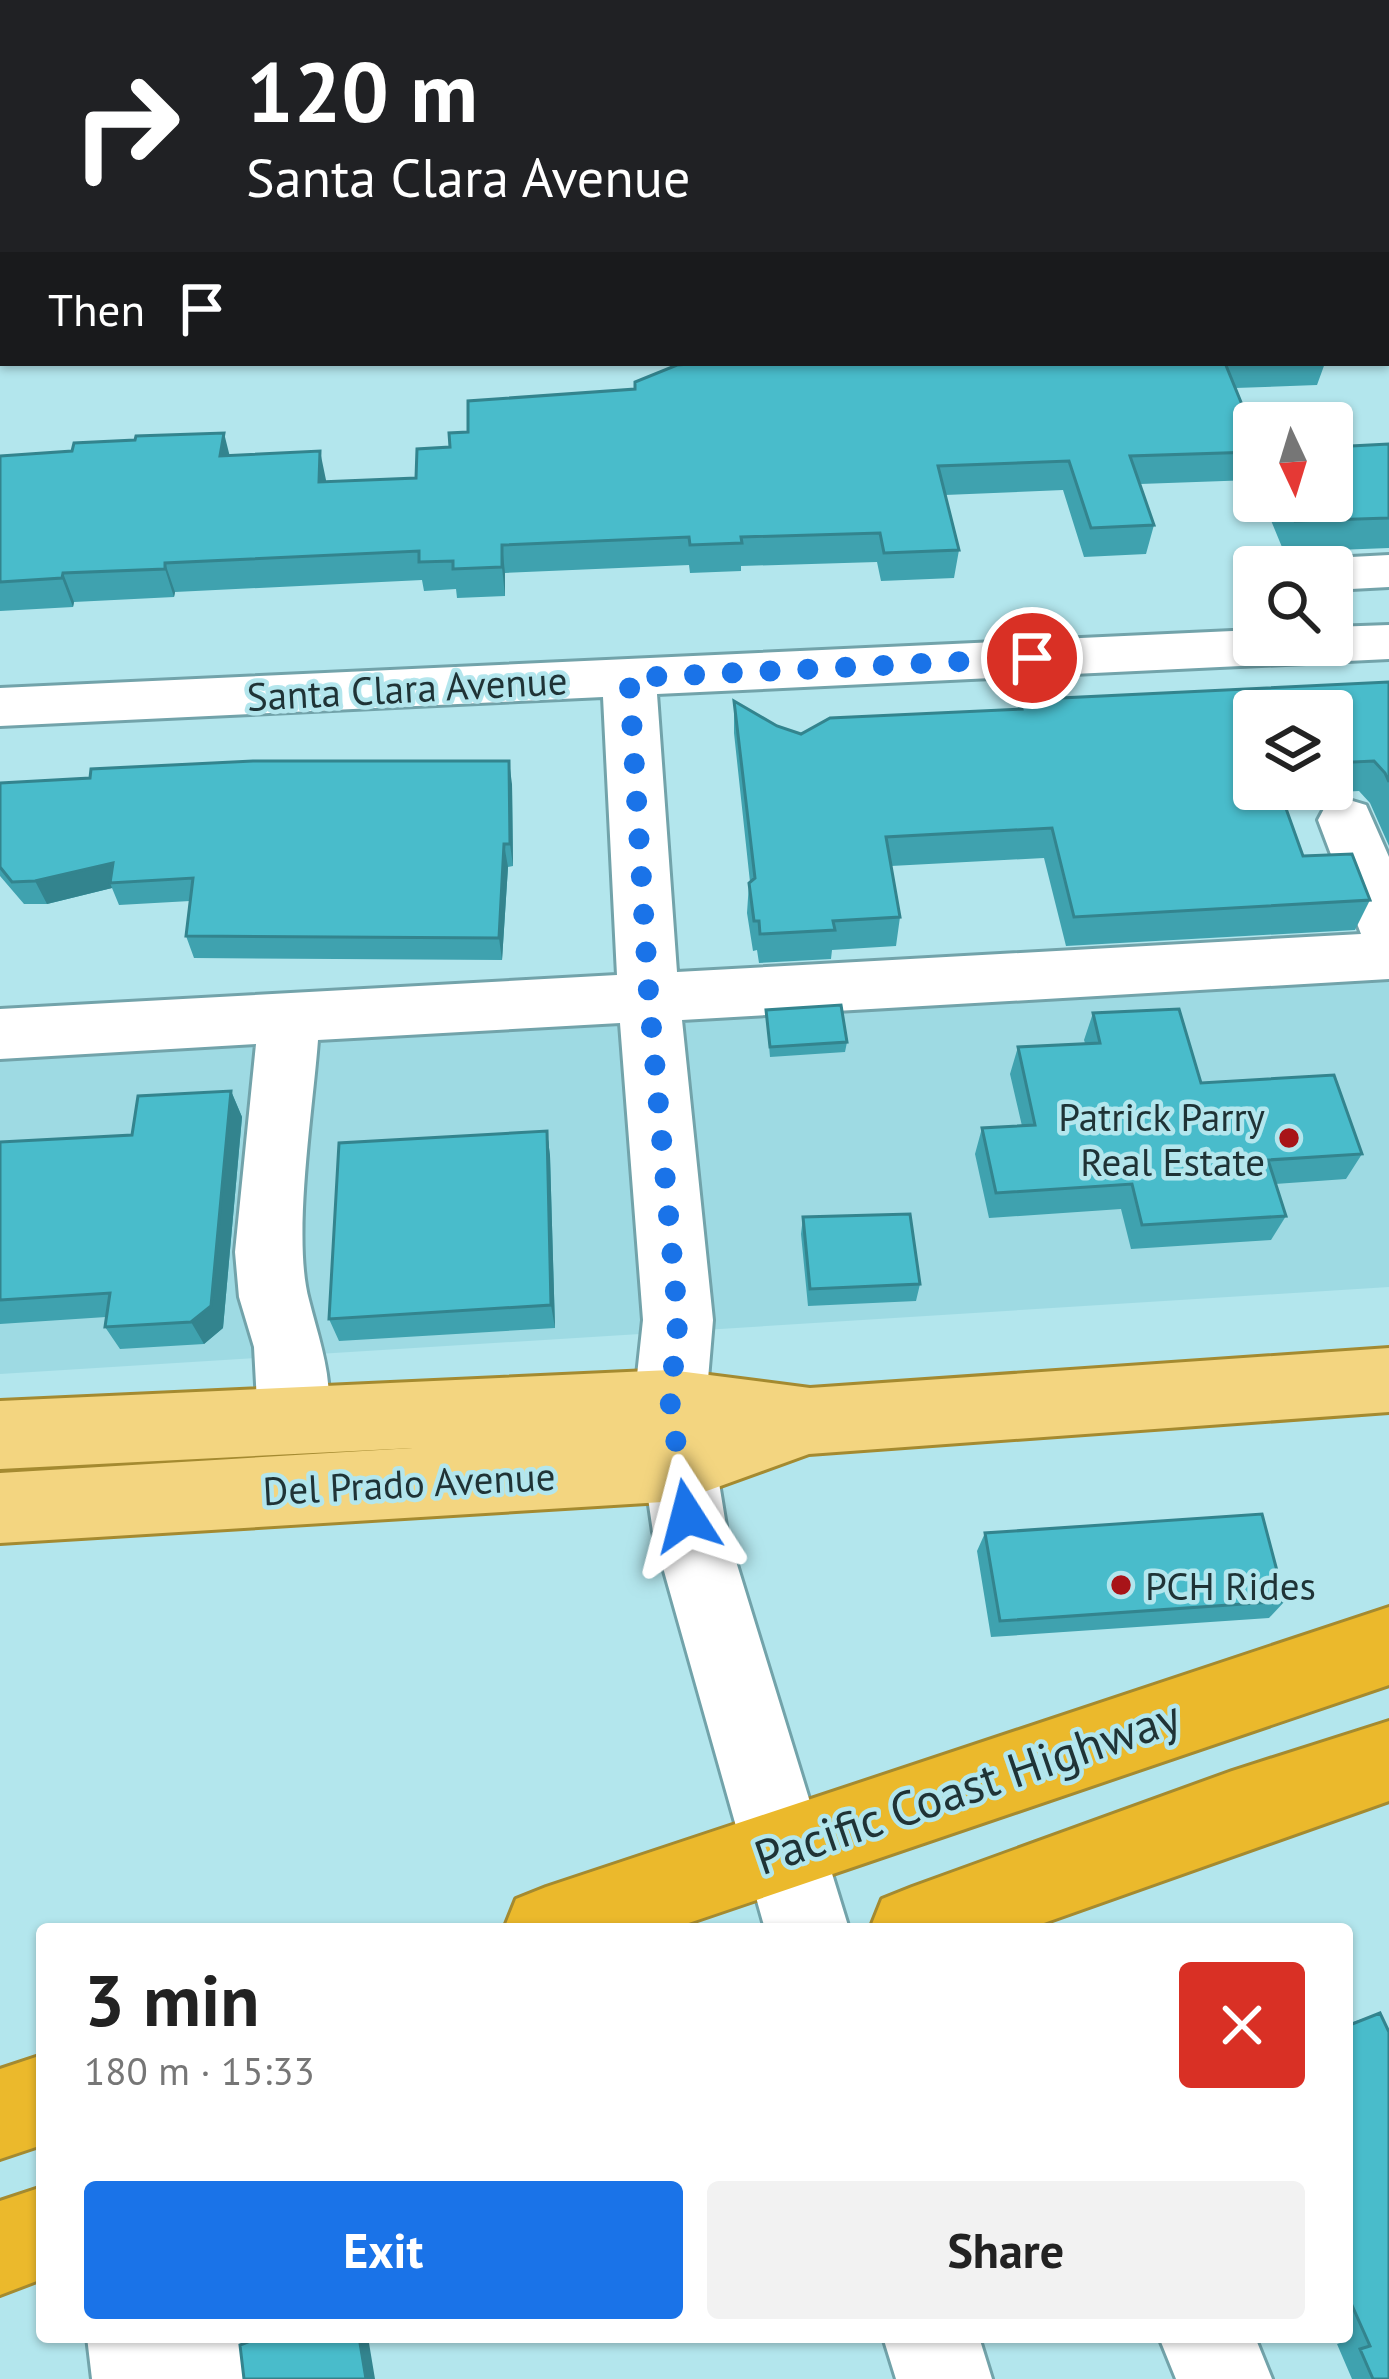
<!DOCTYPE html>
<meta charset="utf-8">
<style>
body{margin:0;font-family:"PT Sans",sans-serif;background:#f2f2f2;color:#222;height:100vh;display:flex;flex-direction:column;font-size:45px;white-space:nowrap}
*{box-sizing:border-box;margin:0}
p{font-size:39px;color:#767676}
.icon{flex:none;width:66px;height:66px;fill:none;stroke:currentColor;stroke-width:2;stroke-linecap:round;stroke-linejoin:round}
.map{position:relative;flex:1;overflow:hidden}
.side{position:absolute;left:36px;top:1923px;width:1317px;height:420px;display:flex;flex-direction:column;background:#fff;border-radius:12px;box-shadow:0 3px 9px #0004}
.side>*{flex:none}
.top-card{position:absolute;left:0px;top:0px;width:1389px;height:366px;box-shadow:0 3px 9px #0004;background:#202124;color:#fff;overflow:hidden}
.needle{width:78px;rotate:176deg}
.controls{position:absolute;left:1233px;top:402px;display:grid;gap:24px}
.controls a{display:grid;place-items:center;width:120px;height:120px;border-radius:12px;background:#fff;box-shadow:0 3px 9px #0004;font-size:60px}
.pin{position:absolute;display:grid;place-items:center;width:102px;height:102px;color:#fff;margin:-51px;border:6px solid #fff;border-radius:50%;box-shadow:0 3px 12px #0007}
.me{position:absolute;width:132px;margin:-66px;rotate:351deg;stroke-linejoin:round;filter:drop-shadow(0 0 9px #0008)}
.turn{display:flex;align-items:center;gap:42px;height:252px;padding:0 48px;font-size:54px}
.turn .icon{width:156px;height:156px;stroke-width:2.5}
.turn b{display:block;font-size:84px;line-height:102px}
.then{display:flex;align-items:center;height:114px;padding:0 48px;background:#0003;gap:24px;font-size:45px}
.round{display:grid;place-items:center;flex:none;width:126px;height:126px;border-radius:12px;background:#f2f2f2}
.headline{display:flex;align-items:center;justify-content:space-between;height:204px;padding:0 48px}
h1{font-size:72px;font-weight:800;line-height:90px}
.action{display:flex;gap:24px;margin-top:auto;padding:24px 48px}
.action a{flex:1;height:138px;border-radius:12px;background:#1a73e8;color:#fff;font-size:48px;font-weight:800;line-height:138px;text-align:center}
.action a+a{background:#f2f2f2;color:#222}
.map>svg:first-child{display:block}
</style>
<div class="map">
<svg width="1389" height="2379" viewBox="0 0 1389 2379">
<rect width="100%" height="100%" fill="#b3e6ed"/>
<path fill="#9edae3" d="M1389,975V1287L0,1374V1049Z"/>
<path fill="#8ba6ea" d="M568,0H1186L587,3Z"/>
<g fill="none" stroke-linecap="round" stroke-linejoin="round">
<g stroke="#72a3aa" stroke-width="6">
<path id="minor" d="M1389,54V78L1386,79V55Z
M0,71H3L0,96Z
M0,132H3V156H0Z
M3,250V276L0,277V251Z
M1389,555V587L1332,590V567H1311L1332,558Z
M1389,625V659L657,694L677,972L1361,934L1318,820L1326,805L1346,799L1366,805L1389,857V979L682,1020L713,1320L706,1403L727,1532L849,1929H765L653,1532L634,1403L643,1320L620,1023L318,1040C313,1109 292,1238 309,1300C321,1348 341,1397 319,1444L294,1454L269,1444L258,1421L254,1347L239,1297L235,1252L256,1044L0,1059V1009L617,975L603,697L0,726V688L1254,630V645H1332V627Z
M87,2337H246L251,2379H92Z
M883,2337H979L992,2379H896Z
M1159,2337H1255L1272,2379H1176Z"/>
</g>
<g stroke="#a48a30" stroke-width="6">
<path id="major" d="M1389,1348V1412L809,1454L679,1501L0,1543V1473L413,1448L0,1469V1401L670,1370L810,1388Z"/>
</g>
<g stroke="#a48a30" stroke-width="6">
<path id="highway" d="M1389,1607V1685L671,1929H504L516,1899L546,1887Z
M1389,1721V1801L1027,1929H870L882,1899L912,1887L1232,1771Z
M42,2055V2145L0,2159V2069Z
M42,2187V2279L0,2295V2201Z"/>
</g>
<path stroke="#749a9f" stroke-width="4.5" stroke-dasharray="3 6" stroke-linecap="butt" d="M2,0L32,3
M209,3L231,0
M1197,3L1201,0"/>
<use href="#minor" fill="#fff" fill-rule="evenodd"/>
<use href="#major" fill="#f3d580" fill-rule="evenodd"/>
<use href="#highway" fill="#ebb92c" fill-rule="evenodd"/>
</g>
<path fill="#3fa2af" fill-rule="evenodd" d="M702,363H1325L1317,385L1235,388L1254,434V473L1252,480L1140,484L1154,525L1146,554L1084,557L1063,490L945,495L959,550L954,578L881,581L877,562L741,566V571L690,573L689,565L505,573V596L457,598L456,589L424,591L422,580L175,592L174,597L74,602L73,607L0,611V456L230,455L326,482L416,478L468,432L635,389Z
M1389,444V548L1284,552L1263,501H1332Z
M1389,682V846L1370,803L1359,791L1281,795L1303,856L1370,900L1355,930L1066,946L1044,858L891,866L900,917L896,946L832,950L831,959L759,963L757,950L753,951L747,913L749,883L750,882L734,733V701L777,726L801,734L1018,709L1020,700ZM1254,711H1332V789H1254Z
M0,783L512,784L513,866L508,867L502,960L194,958L186,936L190,901L119,905L112,888L47,904H24L0,876Z
M766,1010L847,1042L845,1052L770,1057Z
M1093,1013L1201,1083L1362,1154L1346,1179L1275,1184L1286,1216L1271,1240L1131,1249L1121,1209L989,1218L975,1154L982,1128L1022,1126L1010,1074L1018,1047L1085,1043L1084,1040Z
M231,1091L242,1117L223,1328L204,1344L120,1349L105,1327L106,1317L0,1324V1142L132,1135Z
M547,1131L550,1156L555,1328L339,1341L329,1319Z
M803,1217L920,1284L916,1301L808,1306L801,1234Z
M985,1533L1285,1601L1269,1618L991,1637L977,1551Z
M1380,2013L1389,2379H1352L1337,2344L1346,2341L1344,2337H1347V2024Z"/>
<path fill="#33848e" d="M224,433L231,461L220,456Z
M320,451L326,480V511L319,482Z
M502,545L505,573V596L502,567Z
M165,563L175,592L174,597L165,569Z
M63,573L74,602L73,607L62,578Z
M509,761L512,784L513,866L510,844Z
M504,844L508,867L502,960L499,938Z
M113,863L110,883L112,888L47,904L35,881Z
M231,1091L242,1117L223,1328L204,1344L191,1322Z
M547,1131L550,1156L555,1328L551,1305Z
M359,2337H368L375,2379H366Z"/>
<path fill="#49bccb" stroke="#33848e" stroke-width="3" d="M702,363H1225L1254,434V452L1130,456L1154,525L1091,528L1069,461L938,466L959,550L884,553L880,533L741,537L742,543L690,545L689,537L502,545V567L453,569V561L419,562V551L165,563V569L63,573L62,578L0,582V456L72,451L74,443L135,440L136,436L224,433L220,456L320,451L319,482L416,478L417,449L450,447L449,433L468,432V401L635,389V382L677,365Z
M1389,444V518L1295,521L1286,501H1332V447Z
M1389,682V782L1385,773L1374,761L1332,763V711H1254V789H1279L1303,856L1352,854L1370,900L1074,917L1052,828L886,837L900,917L833,921L835,930L760,934L759,921H754L749,883L755,878L734,701L777,726L801,734L830,718L1022,709L1020,700Z
M253,761H509L510,844H504L499,938L186,936L193,878L110,883L113,863L35,881L12,882L0,867V783L90,778L91,769Z
M841,1005L847,1042L770,1047L766,1010Z
M1179,1009L1201,1083L1334,1075L1362,1154L1268,1160L1286,1216L1142,1225L1132,1184L996,1193L982,1128L1035,1125L1018,1047L1100,1043L1093,1013Z
M231,1091L211,1306L191,1322L105,1327L110,1293L0,1300V1142L132,1135L138,1096Z
M547,1131L551,1305L329,1319L339,1143Z
M910,1214L920,1284L810,1289L803,1217Z
M1262,1514L1285,1601L1000,1621L985,1533Z
M1380,2013L1389,2032V2379H1373L1360,2349L1370,2346L1347,2294V2026Z
M261,2337H359L366,2379H244L240,2345Z"/>
<g fill="none" stroke-linecap="round" stroke-linejoin="round">
<path stroke="#1a73e8" stroke-width="21" stroke-dasharray="0 37.8" d="M687,1516L670,1402L678,1320L649,1000L629,678L1032,658"/>
</g>
<g fill="#a81418" stroke="#b3e6ed" stroke-width="4.5">
<circle cx="1289" cy="1138" r="12"/>
<circle cx="1121" cy="1585" r="12"/>
</g>
<g text-anchor="middle" dominant-baseline="central" stroke-width="9" stroke-linejoin="round" paint-order="stroke">
<g font-size="39" fill="#1f3336" stroke="#b3e6ed">
<text transform="translate(407 688) rotate(-3)">Santa Clara Avenue</text>
<text transform="translate(409 1483) rotate(-3)">Del Prado Avenue</text>
</g>
<g font-size="39" fill="#1f3336" stroke="#b3e6ed" text-anchor="end">
<text x="1265" y="1116">Patrick Parry<tspan x="1265" dy="45">Real Estate</tspan></text>
<text x="1145" y="1585" text-anchor="start">PCH Rides</text>
</g>
<g font-size="48" fill="#1f3336" stroke="#b3e6ed">
<text transform="translate(967 1786) rotate(-19)">Pacific Coast Highway</text>
</g>
</g>
</svg>
<div class="controls">
<a><svg class="needle" viewBox="-14 -14 28 28"><path d="M0-13l5 13h-10z" fill="#e53935"/><path d="M0 13l5-13h-10z" fill="#767676"/></svg></a>
<a><svg class="icon" aria-label="search" viewBox="0 0 24 24"><circle cx="10" cy="10" r="6"/><path d="M15 15l6 6"/></svg></a>
<a><svg class="icon" aria-label="layers" viewBox="0 0 24 24"><path d="M12 4l9 5-9 5-9-5zM3 14l9 5 9-5"/></svg></a>
</div>
<div class="pin" style="left:1032px;top:658px;background:#d93025"><svg class="icon" aria-label="arrive" viewBox="0 0 24 24"><path d="M6 21V4h12l-3 4 3 4H6"/></svg></div>
<svg class="me" style="left:687px;top:1516px" viewBox="-20 -20 40 40"><path d="M0-17L14 15 0 8-14 15z" fill="#1a73e8" stroke="#fff" stroke-width="4"/></svg>
<div class="top-card">
<div class="turn"><svg class="icon" aria-label="right" viewBox="0 0 24 24"><path d="M7 20v-9h11M14 6l5 5-5 5"/></svg><div><b>120 m</b>Santa Clara Avenue</div></div>
<div class="then">Then<svg class="icon" aria-label="arrive" viewBox="0 0 24 24"><path d="M6 21V4h12l-3 4 3 4H6"/></svg></div>
</div>
<section class="side">
<div class="headline"><div><h1>3 min</h1><p>180 m · 15:33</p></div><a class="round" style="background:#d93025;color:#fff"><svg class="icon" aria-label="close" viewBox="0 0 24 24"><path d="M6 6l12 12M18 6L6 18"/></svg></a></div>
<div class="action"><a>Exit</a><a>Share</a></div>
</section>
</div>
